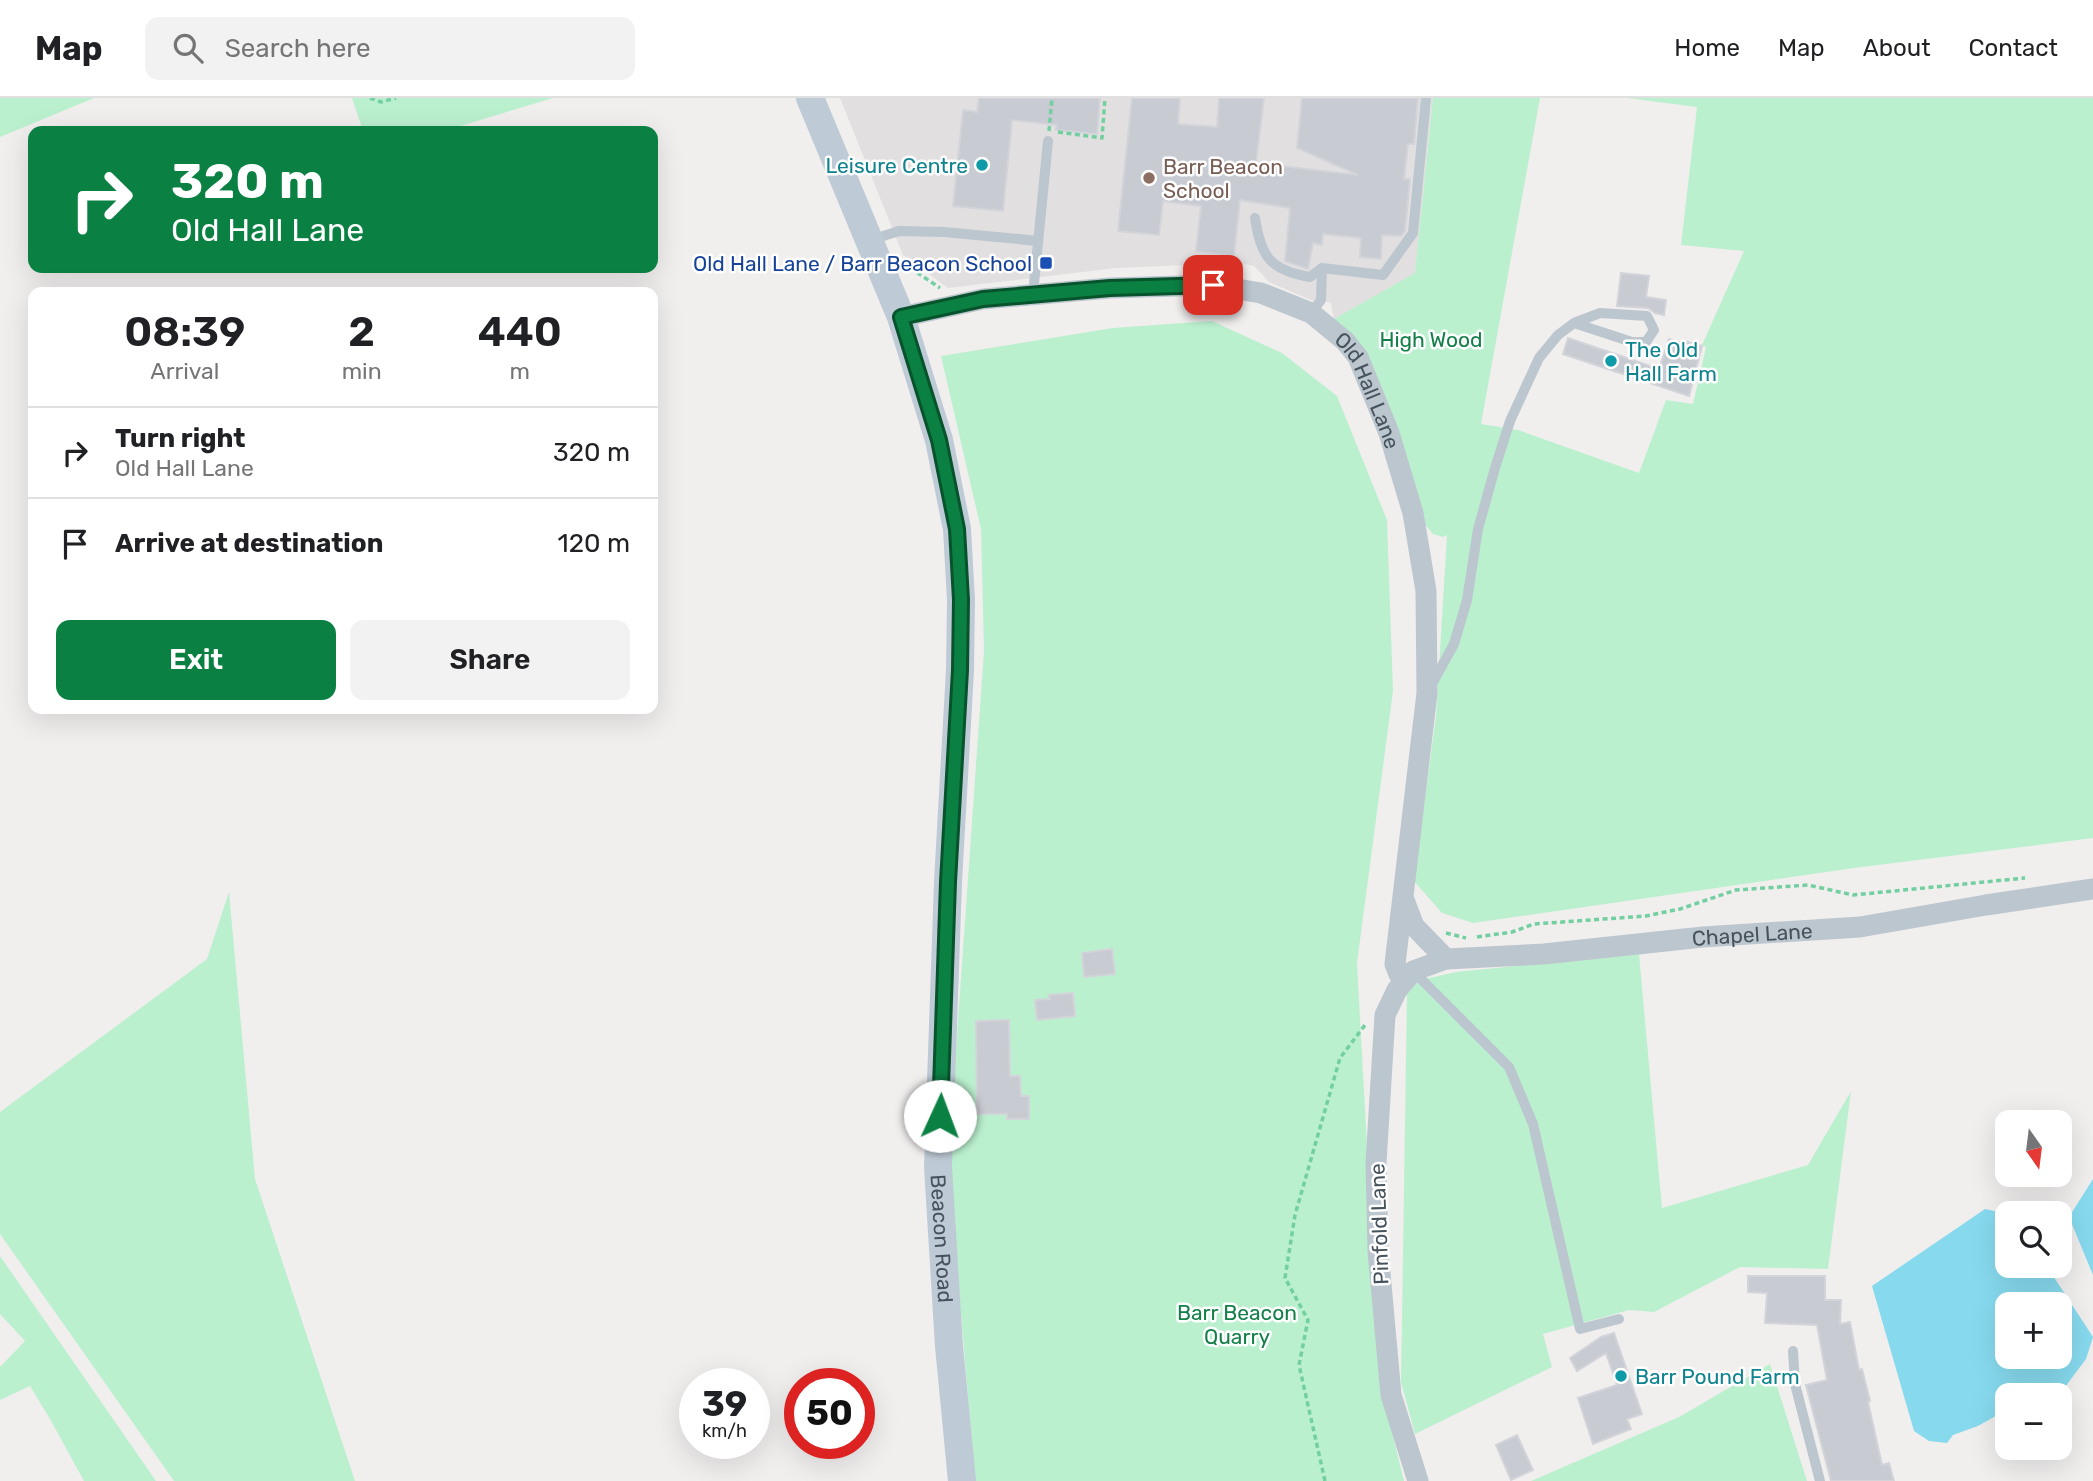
<!DOCTYPE html>
<meta charset="utf-8">
<style>
body{margin:0;font-family:Rubik,sans-serif;background:#f2f2f2;color:#202124;height:100vh;display:flex;flex-direction:column;font-size:26px;white-space:nowrap}
*{box-sizing:border-box;margin:0}
p{font-size:23px;color:#757577}
.icon{flex:none;width:38px;height:38px;fill:none;stroke:currentColor;stroke-width:2;stroke-linecap:round;stroke-linejoin:round}
.map{position:relative;flex:1;overflow:hidden}
.side{position:absolute;left:28px;top:189px;width:630px;height:427px;display:flex;flex-direction:column;background:#fff;border-radius:14px;box-shadow:0 7px 28px #0002}
.side>*{flex:none}
.guide{position:absolute;left:28px;top:28px;width:630px;height:147px;border-radius:14px;box-shadow:0 7px 28px #0002;background:#0b8043;color:#fff;overflow:hidden}
.needle{width:46px;rotate:166deg}
.tools{position:absolute;left:1995px;top:1012px;display:grid;gap:14px}
.tools a{display:grid;place-items:center;width:77px;height:77px;border-radius:14px;background:#fff;box-shadow:0 7px 28px #0002;font-size:35px}
.speed{position:absolute;left:679px;top:1270px;display:flex;gap:14px;font-size:35px;font-weight:700;text-align:center}
.speed>*{display:grid;place-content:center;width:91px;height:91px;border-radius:50%;background:#fff;box-shadow:0 7px 28px #0002;line-height:1}
.speed small{font-size:18px;font-weight:400}
.speed .limit{border:10px solid #d22;background:#fff;color:#111}
.pin{position:absolute;display:grid;place-items:center;width:60px;height:60px;color:#fff;margin:-30px;border-radius:14px;box-shadow:0 4px 10px #0006}
.me{position:absolute;width:77px;margin:-38px;rotate:2deg;stroke-linejoin:round;filter:drop-shadow(0 0 5px #0008)}
.turn{display:flex;align-items:center;gap:24px;height:147px;padding:0 28px;font-size:32px}
.turn .icon{width:91px;height:91px;stroke-width:2.5}
.turn b{display:block;font-size:49px;line-height:60px}
.eta{display:flex;justify-content:space-evenly;align-items:center;height:119px;text-align:center}
.eta b{font-size:42px;font-weight:600;line-height:49px}
.primary-button{display:flex;gap:14px;margin-top:auto;padding:14px 28px}
.primary-button a{flex:1;height:80px;border-radius:14px;background:#0b8043;color:#fff;font-size:28px;font-weight:600;line-height:80px;text-align:center}
.primary-button a+a{background:#f2f2f2;color:#202124}
ul{padding:0;list-style:none}
li{display:flex;align-items:center;gap:21px;height:91px;padding:0 28px;border-top:2px solid #e0e0e0}
li div{flex:1}
li b{display:block;font-size:26px}
li em{font-style:normal}
header{display:flex;align-items:center;gap:42px;box-sizing:border-box;height:98px;padding:0 35px;background:#fff;border-bottom:2px solid #e0e0e0}
header strong{font-size:33px}
nav{display:flex;gap:38px;margin-inline-start:auto;font-size:24px}
.search{width:490px;height:63px;background:#f2f2f2;display:flex;align-items:center;gap:18px;box-sizing:border-box;padding:0 24px;border-radius:14px;color:#757577;font-size:26px}
.map>svg:first-child{display:block}
</style>
<header>
<strong>Map</strong>
<div class="search"><svg class="icon" aria-label="search" viewBox="0 0 24 24"><circle cx="10" cy="10" r="6"/><path d="M15 15l6 6"/></svg>Search here</div>
<nav><a>Home</a><a>Map</a><a>About</a><a>Contact</a></nav>
</header>
<div class="map">
<svg width="2093" height="1383" viewBox="0 0 2093 1383">
<rect width="100%" height="100%" fill="#f1eeee"/>
<path fill="#e2dfe0" d="M840,0H1433L1415,176L1334,221L1331,205L1321,202L1313,203L1269,184L1254,168L1239,165L1237,169L1210,166L1116,170L948,190L903,157Z"/>
<path fill="#bbf0cf" d="M0,0H94L0,39Z
M352,0H553L444,33H363Z
M1433,0H1540L1481,326L1518,332L1639,375L1666,302L1693,306L1706,249L1702,247L1744,153L1681,147L1697,9L1627,0H2093V740L1854,770L1473,825L1442,815L1414,783L1436,618L1447,437L1443,439L1433,436L1422,423L1403,349L1373,268L1334,221L1415,175Z
M1212,223L1282,255L1337,298L1387,422L1393,593L1357,865L1380,1286L1404,1383H975L949,1072L951,1022L984,553L981,431L941,258L1113,230Z
M229,794L255,1081L355,1383H174L0,1136V1014L207,861Z
M1639,856L1662,1110L1808,1067L1851,993L1828,1171L1740,1169L1654,1214L1629,1212L1543,1236L1552,1269L1415,1336L1401,1284L1407,895L1416,883L1456,874Z
M0,1158L156,1383H84L50,1321L30,1288L0,1302V1269L25,1243L0,1216Z
M1770,1266L1807,1383H1531L1679,1319Z"/>
<path fill="#87daee" fill-rule="evenodd" d="M2093,1081V1177L2069,1119Z
M1985,1111L2007,1116V1167H2046L2093,1239L2086,1261L2059,1297H2007V1317L2001,1315L1978,1328L1953,1337L1947,1345L1929,1343L1914,1333L1872,1188ZM2007,1206H2060V1258H2007Z"/>
<path fill="#c8cbd1" stroke="#d2d4da" stroke-width="2" d="M979,0H1100L1097,36L1056,32L1057,27L1012,22L1003,113L953,108L963,12L977,14Z
M1132,0H1180L1178,26L1217,29L1219,0H1264L1256,65L1358,77L1297,50L1302,0H1418L1414,46H1408L1404,81H1410L1405,133L1401,138L1382,137L1381,161L1360,159L1361,140L1323,136L1322,147L1313,145L1308,171L1285,163L1290,110L1240,102L1234,157L1196,153L1201,108L1163,103L1159,137L1118,133Z
M1621,175L1649,178L1646,199L1666,202L1664,217L1655,215L1648,210L1617,208Z
M1568,240L1659,271L1669,241L1685,246V243L1702,248L1689,298L1563,256Z
M1112,851L1115,876L1084,879L1082,855Z
M1073,895L1075,918L1037,922L1035,902L1050,901L1049,897Z
M1009,922L1010,978H1020L1021,998H1029V1021H1007V1016H977L976,923Z
M1748,1178H1825V1202H1841L1840,1226L1850,1224L1859,1272L1862,1271L1870,1303L1868,1304L1882,1367L1889,1365L1894,1383H1831L1806,1287L1827,1282L1817,1227L1765,1225L1767,1195L1748,1194Z
M1614,1235L1642,1316L1627,1321L1631,1331L1593,1346L1578,1300L1617,1287L1606,1255L1577,1273L1570,1260L1601,1239Z
M1517,1337L1533,1372L1511,1382L1496,1347Z"/>
<g fill="none" stroke-linecap="round" stroke-linejoin="round">
<path stroke="#72cfa0" stroke-width="3.5" stroke-dasharray="5 3.5" stroke-linecap="butt" d="M370,0L381,4L396,0
M1049,33L1052,0
M1058,34L1102,40L1105,0
M903,165L940,190
M1446,835L1466,840
M1477,839L1512,834L1534,826L1646,818L1680,811L1736,792L1808,787L1853,797L2025,780
M1325,1383L1299,1267L1308,1222L1285,1180L1295,1117L1340,960L1365,927"/>
<path stroke="#bcc6ce" stroke-width="10" d="M1255,120C1261,159 1270,172 1310,179L1322,170
M871,142L899,133L944,134L1038,143
M1033,196L1048,43
M1311,215L1321,202L1322,170L1383,177L1413,135L1426,0
M1432,586L1454,546L1467,502L1478,431L1495,370L1510,323L1539,260L1558,237L1574,225L1600,215L1647,218L1654,232L1646,244H1632L1574,225
M1413,873L1509,969L1533,1026L1580,1231L1619,1221
M1793,1253L1795,1286L1820,1383"/>
<g stroke="#bcc6ce" stroke-width="21">
<path id="s1" d="M901,219L983,201L1110,190L1213,187L1261,195L1311,215L1345,243L1358,259L1389,335L1413,415L1426,493L1427,595L1395,866L1399,876L1405,882"/>
<path d="M1404,802L1414,828L1446,861"/>
<path id="s2" d="M1418,1383L1391,1297L1378,1153L1376,1065L1385,917L1397,892L1413,873L1446,861L1544,856L1703,839L1860,829L1986,807L2093,791"/>
</g>
<path stroke="#becad6" stroke-width="28" id="s3" d="M810,0L901,219L939,342L957,431L961,502L960,572L948,784L938,1069L949,1248L962,1383"/>
</g>
<g fill="none" stroke-linecap="round" stroke-linejoin="round">
<g stroke="#07532c" stroke-width="18">
<path id="route" d="M940,1018L948,784L960,572L961,502L957,431L939,342L901,219L983,201L1110,190L1213,187"/>
</g>
<use href="#route" stroke="#0b8043" stroke-width="12"/>
</g>
<g fill="#0f9aa8" stroke="#fff" stroke-width="2.5">
<circle cx="982" cy="67" r="7"/>
<circle cx="1611" cy="263" r="7"/>
<circle cx="1621" cy="1278" r="7"/>
</g>
<circle fill="#8d6e63" stroke="#fff" stroke-width="2.5" cx="1149" cy="80" r="7"/>
<rect fill="#1a4fb4" stroke="#fff" stroke-width="2.5" x="1039" y="158" width="14" height="14" rx="3.5"/>
<g text-anchor="middle" dominant-baseline="central" stroke-width="5" stroke-linejoin="round" paint-order="stroke">
<g font-size="21" fill="#0d838f" stroke="#fff" text-anchor="start">
<text x="968" y="67" text-anchor="end">Leisure Centre</text>
<text x="1625" y="251">The Old<tspan x="1625" dy="24">Hall Farm</tspan></text>
<text x="1635" y="1278">Barr Pound Farm</text>
</g>
<g font-size="21" fill="#785e54" stroke="#fff" text-anchor="start">
<text x="1163" y="68">Barr Beacon<tspan x="1163" dy="24">School</tspan></text>
</g>
<g font-size="21" fill="#164399" stroke="#fff" text-anchor="end">
<text x="1032" y="165">Old Hall Lane / Barr Beacon School</text>
</g>
<g font-size="21" fill="#148049" stroke="#fff">
<text x="1431" y="241">High Wood</text>
<text x="1237" y="1214">Barr Beacon<tspan x="1237" dy="24">Quarry</tspan></text>
</g>
<g font-size="21" fill="#46525c" stroke="#fff">
<text stroke="none"><textPath href="#s1" startOffset="516">Old Hall Lane</textPath></text>
<text stroke="none"><textPath href="#s2" startOffset="866">Chapel Lane</textPath></text>
<text transform="translate(1379 1126) rotate(-92)">Pinfold Lane</text>
<text stroke="none"><textPath href="#s3" startOffset="1167">Beacon Road</textPath></text>
</g>
</g>
</svg>
<div class="tools">
<a><svg class="needle" viewBox="-14 -14 28 28"><path d="M0-13l5 13h-10z" fill="#e53935"/><path d="M0 13l5-13h-10z" fill="#757577"/></svg></a>
<a><svg class="icon" aria-label="search" viewBox="0 0 24 24"><circle cx="10" cy="10" r="6"/><path d="M15 15l6 6"/></svg></a>
<a>+</a>
<a>−</a>
</div>
<div class="speed"><div>39<small>km/h</small></div><div class="limit">50</div></div>
<div class="pin" style="left:1213px;top:187px;background:#d93025"><svg class="icon" aria-label="arrive" viewBox="0 0 24 24"><path d="M6 21V4h12l-3 4 3 4H6"/></svg></div>
<svg class="me" style="left:940px;top:1018px" viewBox="-20 -20 40 40"><circle r="19" fill="#fff"/><path d="M0-13L10 11 0 6-10 11z" fill="#0b8043"/></svg>
<div class="guide">
<div class="turn"><svg class="icon" aria-label="right" viewBox="0 0 24 24"><path d="M7 20v-9h11M14 6l5 5-5 5"/></svg><div><b>320 m</b>Old Hall Lane</div></div>
</div>
<section class="side">
<div class="eta">
<div><b>08:39</b><p>Arrival</p></div>
<div><b>2</b><p>min</p></div>
<div><b>440</b><p>m</p></div>
</div>
<ul>
<li><svg class="icon" aria-label="right" viewBox="0 0 24 24"><path d="M7 20v-9h11M14 6l5 5-5 5"/></svg><div><b>Turn right</b><p>Old Hall Lane</p></div><em>320 m</em></li>
<li><svg class="icon" aria-label="arrive" viewBox="0 0 24 24"><path d="M6 21V4h12l-3 4 3 4H6"/></svg><div><b>Arrive at destination</b></div><em>120 m</em></li>
</ul>
<div class="primary-button"><a>Exit</a><a>Share</a></div>
</section>
</div>
